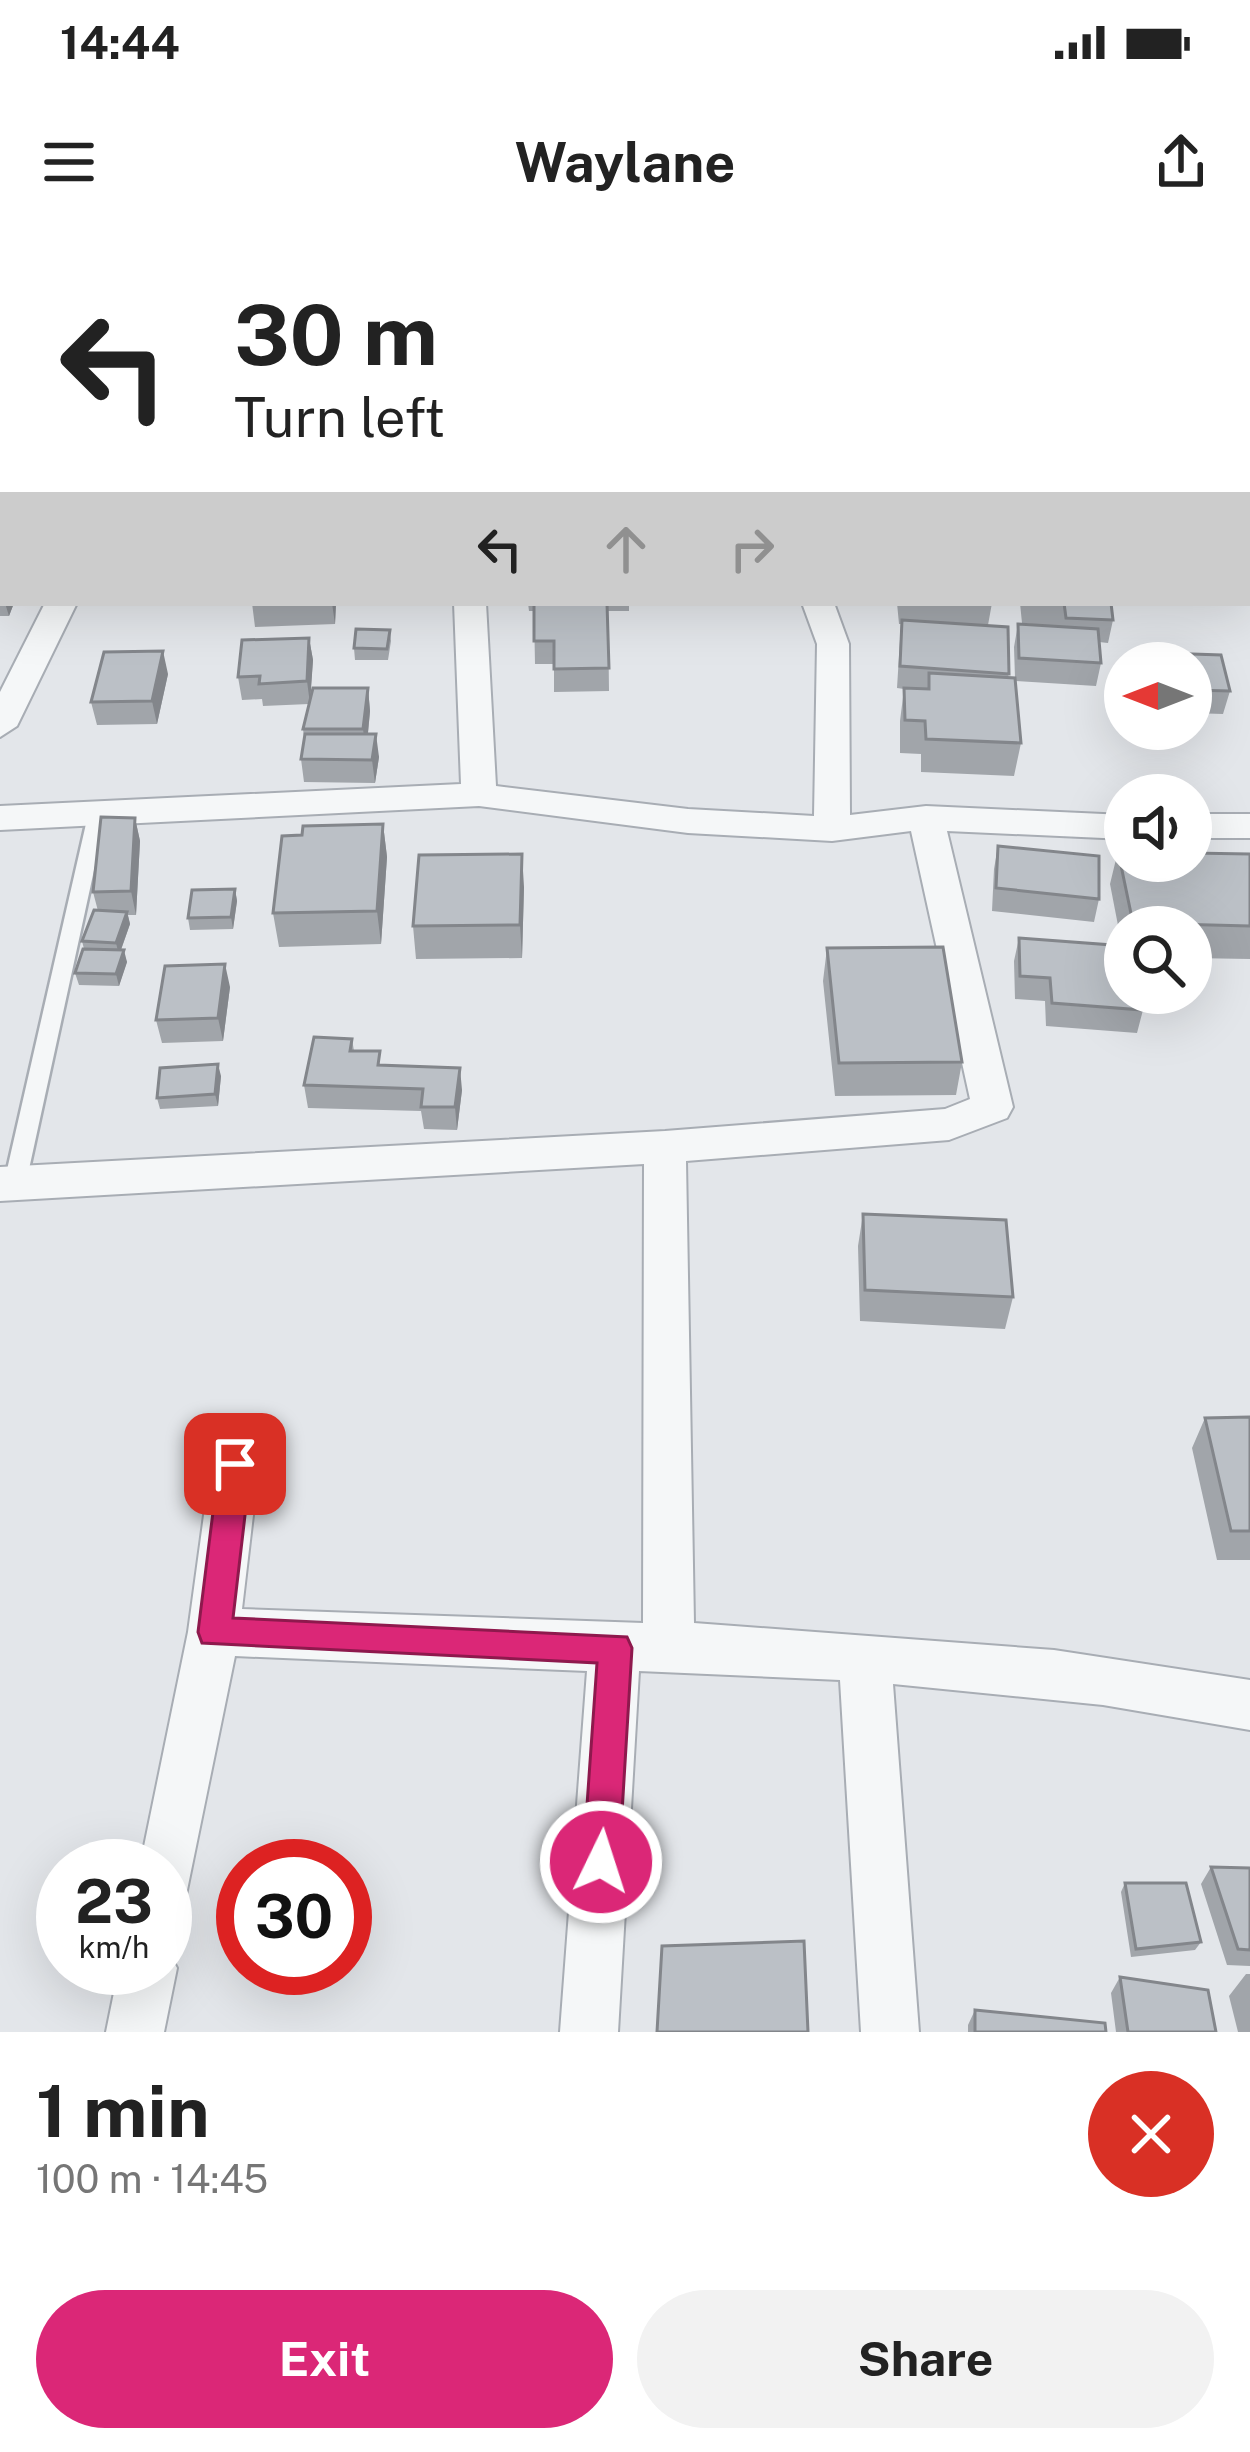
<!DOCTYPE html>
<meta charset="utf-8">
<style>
body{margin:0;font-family:"Public Sans",sans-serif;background:#f2f2f2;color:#222;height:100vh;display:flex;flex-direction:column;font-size:45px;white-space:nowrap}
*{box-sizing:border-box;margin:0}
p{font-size:39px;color:#767676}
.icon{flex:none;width:66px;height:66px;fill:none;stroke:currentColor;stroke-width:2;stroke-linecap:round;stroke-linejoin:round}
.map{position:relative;height:1792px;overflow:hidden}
.details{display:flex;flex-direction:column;background:#fff;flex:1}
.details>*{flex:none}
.guide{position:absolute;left:0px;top:0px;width:1251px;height:366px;box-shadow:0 12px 48px #0002;background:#fff;color:#222;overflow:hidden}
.needle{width:78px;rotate:270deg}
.tools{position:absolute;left:1104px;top:402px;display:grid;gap:24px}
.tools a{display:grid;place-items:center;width:108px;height:108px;border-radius:50%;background:#fff;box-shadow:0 12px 48px #0002;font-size:60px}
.speed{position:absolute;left:36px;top:1599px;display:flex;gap:24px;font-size:60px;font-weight:700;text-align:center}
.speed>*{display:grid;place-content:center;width:156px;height:156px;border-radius:50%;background:#fff;box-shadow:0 12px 48px #0002;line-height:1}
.speed small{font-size:30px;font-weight:400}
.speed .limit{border:18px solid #d22;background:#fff;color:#111}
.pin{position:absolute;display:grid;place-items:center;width:102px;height:102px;color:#fff;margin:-51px;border-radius:24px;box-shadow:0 6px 18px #0006}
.me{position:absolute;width:132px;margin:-66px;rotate:4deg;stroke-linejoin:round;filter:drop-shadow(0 0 9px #0008)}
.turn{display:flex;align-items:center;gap:42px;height:252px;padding:0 36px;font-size:54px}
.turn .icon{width:156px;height:156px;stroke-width:2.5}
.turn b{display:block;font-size:84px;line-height:102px}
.lanes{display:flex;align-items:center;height:114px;padding:0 36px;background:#0003;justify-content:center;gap:60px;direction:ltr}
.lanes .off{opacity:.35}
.round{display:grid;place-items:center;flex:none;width:126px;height:126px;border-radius:63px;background:#f2f2f2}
.overview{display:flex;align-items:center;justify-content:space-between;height:204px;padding:0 36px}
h1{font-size:72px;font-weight:700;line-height:90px}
.primary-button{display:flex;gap:24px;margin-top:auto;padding:24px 36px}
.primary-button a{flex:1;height:138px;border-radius:72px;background:#db2777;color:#fff;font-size:48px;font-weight:700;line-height:138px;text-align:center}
.primary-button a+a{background:#f2f2f2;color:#222}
.status{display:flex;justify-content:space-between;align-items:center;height:84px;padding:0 60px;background:#fff;direction:ltr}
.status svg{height:33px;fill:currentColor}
header{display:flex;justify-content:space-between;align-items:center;height:156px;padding:0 36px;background:#fff;font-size:54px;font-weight:700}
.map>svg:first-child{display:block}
</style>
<div class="status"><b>14:44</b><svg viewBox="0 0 49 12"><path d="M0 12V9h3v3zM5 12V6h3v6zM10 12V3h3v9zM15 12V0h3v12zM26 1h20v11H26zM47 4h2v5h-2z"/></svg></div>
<header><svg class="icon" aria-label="menu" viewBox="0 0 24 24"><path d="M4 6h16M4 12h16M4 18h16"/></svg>Waylane<svg class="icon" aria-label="share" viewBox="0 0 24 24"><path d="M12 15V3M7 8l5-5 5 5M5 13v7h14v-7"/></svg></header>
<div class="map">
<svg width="1250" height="1792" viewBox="0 0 1250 1792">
<rect width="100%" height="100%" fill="#e3e6ea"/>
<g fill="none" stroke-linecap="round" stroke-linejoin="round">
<g stroke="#a8adb4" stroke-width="5">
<path id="service" d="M97,569L106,575L26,943L23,949H7L4,943L88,575Z"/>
</g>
<g stroke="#a8adb4" stroke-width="4">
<path id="minor" d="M141,0H167L140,3Z
M757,0H783L755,3Z
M902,0H928V3H902Z
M1158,0H1184V3H1158Z
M1248,259H1250V284H1248Z
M45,363H77L17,486L0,497V452Z
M454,363H486L496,546L688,569L814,576L817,404L802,363H834L849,404L850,575L926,566L1125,575V599L947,591L1013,867L1007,878L949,900L686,921L694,1383L1054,1410L1250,1440V1490L1103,1465L893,1444L919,1792H861L840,1440L639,1431L618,1792H560L587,1431L235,1416L185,1660L165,1668V1626H140L188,1392L211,1224L218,1209L235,1203L252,1209L259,1224L242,1369L643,1383L644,924L0,961V927L665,891L945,869L970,859L911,591L832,601L688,593L479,566L0,590V566L461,544Z
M1191,574H1250V598H1191Z
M165,1706L177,1728L164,1792H106L119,1728H165Z"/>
</g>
<use href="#service" fill="#f5f7f8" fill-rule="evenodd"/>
<use href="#minor" fill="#f5f7f8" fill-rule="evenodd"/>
</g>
<path fill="#a1a5aa" d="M0,0H72L70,3H3V48H0Z
M506,0H575L576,3H507Z
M598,0H707L708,3H580L598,2Z
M0,51H3V106H0Z
M0,280H3V363H14L9,376H0Z
M190,363H222L190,365Z
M252,363H336L335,384L255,387Z
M528,363H629V371H608L609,451L554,452V424H535L534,371H529Z
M897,363H992L988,385L1009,434L1008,437L1015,438L1014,407L1018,384L1060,387L1022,383L1020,363H1111L1113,380L1108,403L1099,402L1101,423L1096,446L1016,441L1021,503L1014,536L921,532V514L900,513V481L904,449L897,448L901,384H899Z
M390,390L391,401L388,420H355L354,408Z
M309,398L313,420L310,458L368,448L370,471L368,494L379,517L375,543L304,542L301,519L304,497L303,489L309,464L263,466L262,459L242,460L238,437Z
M1133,412L1221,415L1230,451L1223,474L1191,473V423H1130Z
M168,434L157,484L97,485L91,462Z
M135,578L140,601L136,675H128L130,684L121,710L127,722L119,746L79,745L75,733L84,709L82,701L98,671L93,652Z
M383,584L387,617L381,704L279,707L273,673L302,595Z
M998,606L1099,659L1094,682L992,671L994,629Z
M1118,611L1250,614V719L1191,718V687H1125V753L1143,770L1137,793L1046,786L1045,761L1015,759L1014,721L1019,698L1122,706L1110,644Z
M524,647L522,718L416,719L413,686Z
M235,649L237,661L233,689L190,690L188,678Z
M827,708L962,822L956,855L835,856L823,741Z
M230,747L223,801L162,803L156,780Z
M352,799L354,811L382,825L462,850L457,890L424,889L421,871L308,868L304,845Z
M221,836L218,866L160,869L157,858Z
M863,974L1013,1057L1005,1089L860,1081L858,1006Z
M1250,1177V1320H1217L1192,1208L1205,1178Z
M1211,1627L1250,1628V1726L1227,1725L1201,1644Z
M1125,1643L1201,1702L1195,1710L1131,1717L1121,1652Z
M1246,1734H1250V1792H1238L1229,1756Z
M1120,1737L1216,1792H1116L1111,1753Z
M975,1770L1106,1792H968V1785Z"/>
<path fill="#83868b" d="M5,363H14L9,376Z
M332,363H336L335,384Z
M309,398L313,420L310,464L307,441Z
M163,411L168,434L157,484L152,461Z
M368,448L370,471L366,512L363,489Z
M376,494L379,517L375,543L372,520Z
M135,578L140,601L136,675L131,651Z
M383,584L387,617L381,704L377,671Z
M522,614L524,647L522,718L520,685Z
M235,649L237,661L233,689L231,677Z
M127,672L130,684L119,715L116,703Z
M124,710L127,722L119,746L116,734Z
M225,724L230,747L223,801L218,778Z
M218,824L221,836L218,866L215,854Z
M460,828L462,850L457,890L455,867Z"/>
<path fill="#bbc0c6" stroke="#83868b" stroke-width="3" d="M289,0H366V3H289Z
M653,0H707L708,3H654Z
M1004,0H1067V3H1004Z
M0,4L3,5V27H0Z
M0,51H3V84H0Z
M0,280H3V313H0Z
M0,319H3L2,354L0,353Z
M534,363H607L609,428L554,429V401H534Z
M1064,363H1111L1113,380L1066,378Z
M902,380L1008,387L1009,434L900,426Z
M1018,384L1098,389L1101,423L1019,418Z
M356,389L390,390L387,409L354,408Z
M309,398L307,441L259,444L260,436L238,437L242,400Z
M163,411L152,461L91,462L104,412Z
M1133,412L1221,415L1230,451L1191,450V423H1135Z
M929,433L1015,438L1021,503L926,499L925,481L905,480L904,448L929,449Z
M313,448H368L363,489H303Z
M305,494H376L372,520L301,519Z
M101,577L135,578L131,651L93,652Z
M383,584L377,671L273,673L282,596L302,595L303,586Z
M998,606L1099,616V659L996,648Z
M1118,611H1125V621H1191V613L1250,614V686L1133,683Z
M522,614L520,685L413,686L419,615Z
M235,649L231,677L188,678L192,650Z
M94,670L127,672L116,703L82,701Z
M1019,698L1125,706V753H1142L1143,770L1052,763L1050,738L1020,736Z
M943,707L962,822L839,823L827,708Z
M83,709L124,710L116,734L75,733Z
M225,724L218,778L156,780L165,726Z
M314,797L352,799L350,811H380L378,825L460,828L455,867H421L423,849L304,845Z
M218,824L215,854L157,858L160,828Z
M863,974L1006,980L1013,1057L865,1050Z
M1250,1177V1291H1231L1205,1178Z
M1211,1627L1250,1628V1710L1238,1709Z
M1125,1643H1186L1201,1702L1136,1709Z
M804,1701L808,1792H657L662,1706Z
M1120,1737L1208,1750L1216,1792H1128Z
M975,1770L1105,1783L1106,1792H975Z"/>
<path fill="#db2777" stroke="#8e194d" stroke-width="3" d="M235,1211L246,1215L251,1224L233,1378L627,1397L632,1408L619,1622L613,1634L601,1640L588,1634L583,1622L597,1423L202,1403L198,1392L219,1224L224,1215Z"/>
</svg>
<div class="tools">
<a><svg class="needle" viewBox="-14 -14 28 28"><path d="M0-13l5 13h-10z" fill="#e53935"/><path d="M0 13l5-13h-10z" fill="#767676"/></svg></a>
<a><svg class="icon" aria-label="sound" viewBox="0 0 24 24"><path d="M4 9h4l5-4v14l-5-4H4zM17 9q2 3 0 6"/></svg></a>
<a><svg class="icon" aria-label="search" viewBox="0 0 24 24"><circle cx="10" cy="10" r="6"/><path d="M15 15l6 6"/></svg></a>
</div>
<div class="speed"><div>23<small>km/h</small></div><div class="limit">30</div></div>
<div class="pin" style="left:235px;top:1224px;background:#d93025"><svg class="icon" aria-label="arrive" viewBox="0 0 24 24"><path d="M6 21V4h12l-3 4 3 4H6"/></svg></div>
<svg class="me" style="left:601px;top:1622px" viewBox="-20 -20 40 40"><circle r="17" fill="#db2777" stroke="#fff" stroke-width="3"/><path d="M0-11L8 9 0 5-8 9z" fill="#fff"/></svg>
<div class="guide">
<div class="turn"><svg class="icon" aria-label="left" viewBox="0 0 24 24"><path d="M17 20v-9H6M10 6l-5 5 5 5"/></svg><div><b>30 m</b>Turn left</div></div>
<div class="lanes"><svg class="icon" aria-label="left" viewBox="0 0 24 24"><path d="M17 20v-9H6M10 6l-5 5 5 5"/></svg><svg class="icon off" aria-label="ahead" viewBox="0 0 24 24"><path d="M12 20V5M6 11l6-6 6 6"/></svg><svg class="icon off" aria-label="right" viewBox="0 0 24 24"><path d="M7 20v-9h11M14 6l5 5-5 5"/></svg></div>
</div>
</div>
<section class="details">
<div class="overview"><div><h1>1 min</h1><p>100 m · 14:45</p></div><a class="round" style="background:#d93025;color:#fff"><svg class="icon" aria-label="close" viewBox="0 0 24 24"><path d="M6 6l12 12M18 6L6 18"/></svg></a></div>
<div class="primary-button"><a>Exit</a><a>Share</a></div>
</section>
